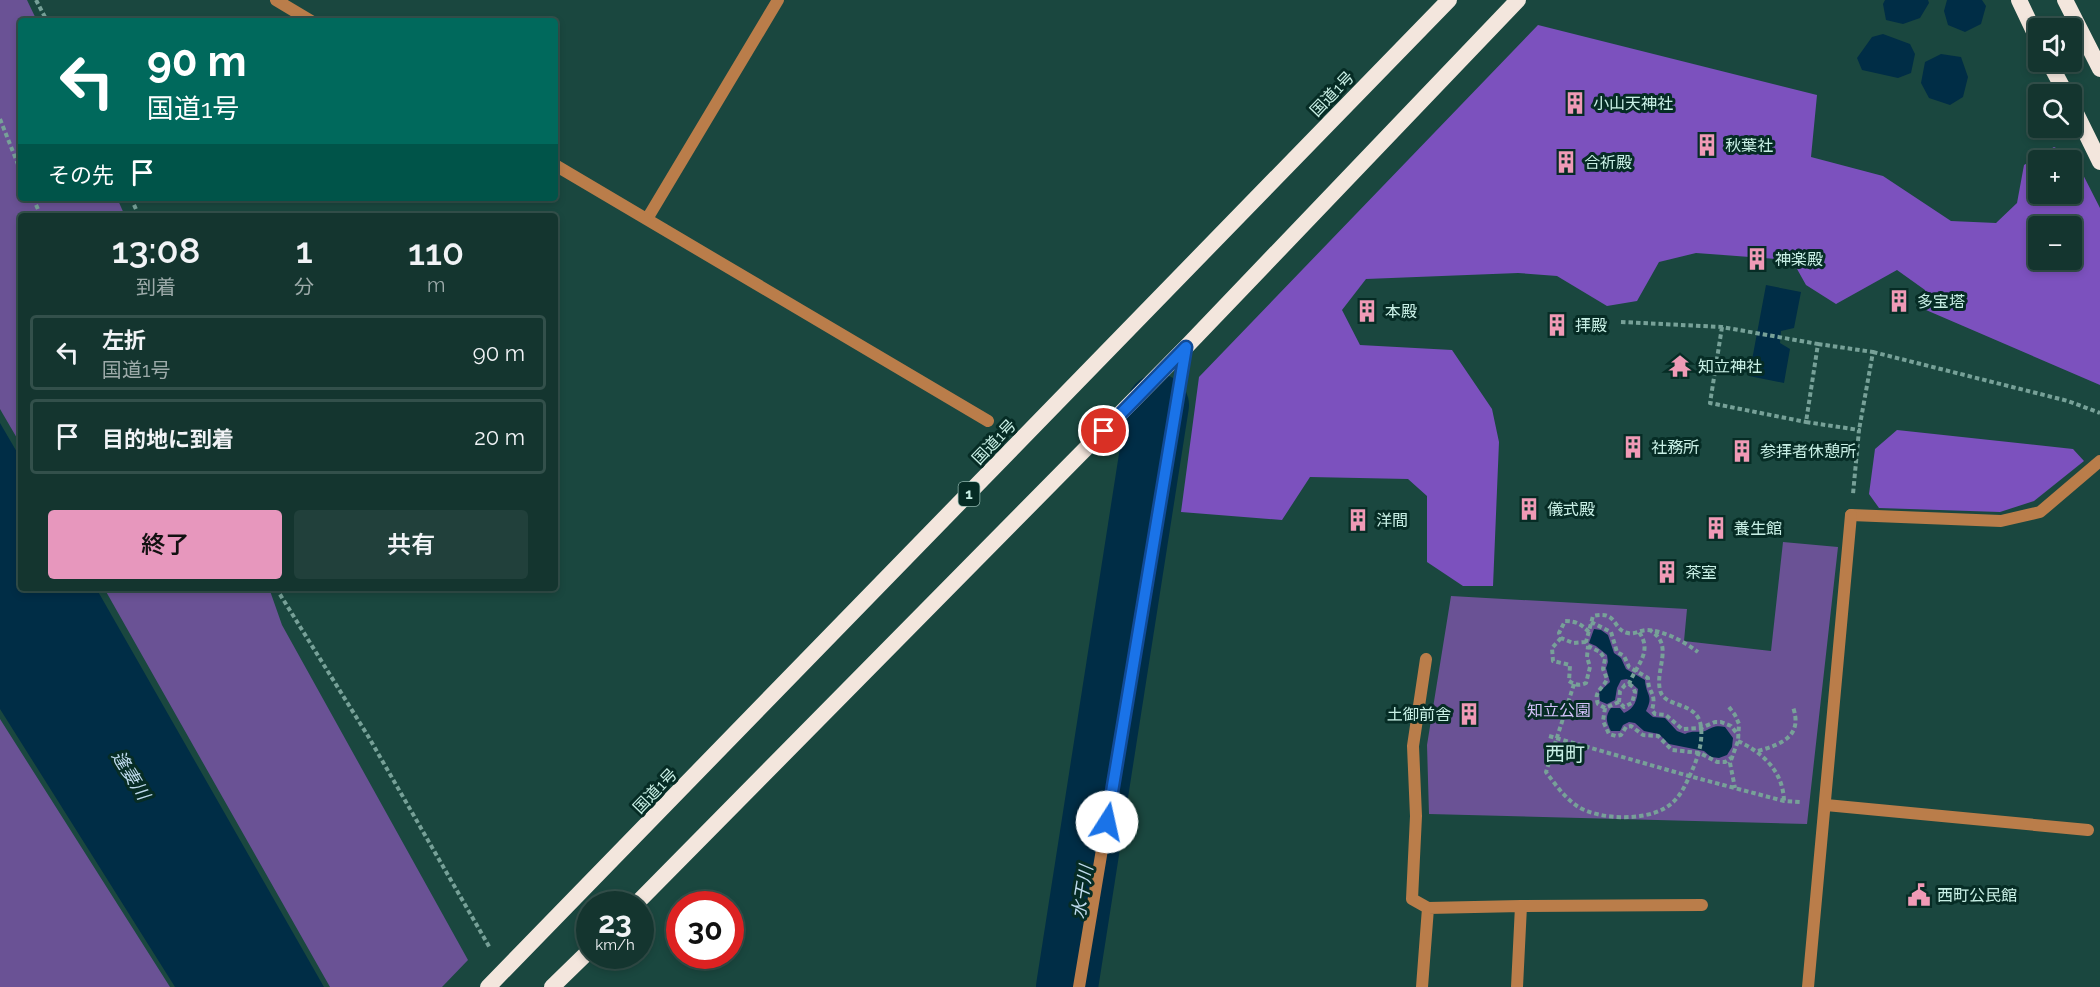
<!DOCTYPE html>
<html lang="ja">
<meta charset="utf-8">
<style>
body{margin:0;font-family:Raleway,"Noto Sans JP",sans-serif;background:#21403b;color:#f1f3f6;height:100vh;display:flex;flex-direction:column;font-size:22px;white-space:nowrap}
*{box-sizing:border-box;margin:0}
p{font-size:20px;color:#9dabaa}
.icon{flex:none;width:33px;height:33px;fill:none;stroke:currentColor;stroke-width:2;stroke-linecap:round;stroke-linejoin:round}
.map{position:relative;flex:1;overflow:hidden}
.side{position:absolute;left:18px;top:213px;width:540px;height:378px;display:flex;flex-direction:column;background:#14352f;border-radius:6px;box-shadow:0 3px 9px #0003,0 0 0 2px #33504b}
.side>*{flex:none}
.banner{position:absolute;left:18px;top:18px;width:540px;height:183px;border-radius:6px;box-shadow:0 3px 9px #0003,0 0 0 2px #33504b;background:#00695c;color:#fff;overflow:hidden}
.buttons{position:absolute;left:2028px;top:18px;display:grid;gap:12px}
.buttons a{display:grid;place-items:center;width:54px;height:54px;border-radius:6px;background:#14352f;box-shadow:0 3px 9px #0003,0 0 0 2px #33504b;font-size:30px}
.speed{position:absolute;left:576px;top:891px;display:flex;gap:12px;font-size:30px;font-weight:700;text-align:center}
.speed>*{display:grid;place-content:center;width:78px;height:78px;border-radius:50%;background:#14352f;box-shadow:0 3px 9px #0003,0 0 0 2px #33504b;line-height:1}
.speed small{font-size:15px;font-weight:400}
.speed .limit{border:9px solid #d22;background:#fff;color:#111}
.pin{position:absolute;display:grid;place-items:center;width:51px;height:51px;color:#fff;margin:-26px;border:3px solid #fff;border-radius:50%;box-shadow:0 2px 6px #0007}
.me{position:absolute;width:66px;margin:-33px;rotate:10deg;stroke-linejoin:round;filter:drop-shadow(0 0 4px #0008)}
.turn{display:flex;align-items:center;gap:21px;height:126px;padding:0 30px;font-size:27px}
.turn .icon{width:78px;height:78px;stroke-width:2.5}
.turn b{display:block;font-size:42px;line-height:51px}
.then{display:flex;align-items:center;height:57px;padding:0 30px;background:#0003;gap:12px;font-size:22px}
.eta{display:flex;justify-content:space-evenly;align-items:center;height:102px;text-align:center}
.eta b{font-size:36px;font-weight:600;line-height:42px}
.button{display:flex;gap:12px;margin-top:auto;padding:12px 30px}
.button a{flex:1;height:69px;border-radius:6px;background:#e797bd;color:#111;font-size:24px;font-weight:600;line-height:69px;text-align:center}
.button a+a{background:#21403b;color:#f1f3f6}
ul{padding:0;list-style:none}
li{display:flex;align-items:center;gap:18px;height:75px;margin:0 12px 9px;padding:0 18px;border:3px solid #33504b;border-radius:6px}
li div{flex:1}
li b{display:block;font-size:22px}
li em{font-style:normal}
.map>svg:first-child{display:block}
</style>
<div class="map">
<svg width="2100" height="987" viewBox="0 0 2100 987">
<rect width="100%" height="100%" fill="#1a473f"/>
<path fill="#6a5295" d="M0,0H27L37,21H21V198H117L125,216H21V445L0,409Z
M1783,542L1838,547L1807,824L1429,814L1427,745L1451,596L1687,609L1684,641L1771,651Z
M104,588H269L282,625L468,960L442,987H330Z
M0,719L170,987H0Z"/>
<path fill="#7c51be" fill-rule="evenodd" d="M1538,25L1817,95L1811,157L1883,176L1951,221L1996,223L2017,203L2024,165L2054,147L2074,157L2100,208V385L1926,310L1925,290L1897,270L1836,304L1806,285L1792,260L1696,253L1659,262L1637,301L1607,306L1557,276L1518,273L1366,279L1342,310L1360,345L1452,350L1492,409L1499,442L1493,586H1463L1427,562V496L1408,479L1310,477L1282,520L1181,512L1199,377ZM2038,160H2072V194H2038ZM2038,226H2072V260H2038Z
M1897,430L2073,449L2084,461L2034,501L2000,512L1879,508L1869,494L1875,449Z"/>
<path fill="#002d46" d="M1885,0H1928L1929,3L1920,18L1903,24L1886,20L1883,4Z
M1947,0H1982L1986,6L1981,24L1965,32L1948,25L1944,11Z
M1883,34L1910,44L1915,54L1911,73L1898,78L1862,70L1857,58L1872,37Z
M1941,54L1961,57L1968,77L1963,97L1950,105L1929,98L1921,83L1925,62Z
M1766,285L1801,292L1794,328L1781,331L1780,343L1790,349L1784,383L1749,376Z
M0,423L21,459V588H96L324,987H175L0,709Z
M1594,629L1601,630L1608,635L1614,653L1621,658L1626,669L1645,680C1646,696 1654,695 1646,711L1653,717L1665,718L1677,731L1685,734C1692,730 1698,733 1705,731C1713,727 1716,725 1725,727L1733,738L1732,747L1727,755L1719,758L1711,757L1704,751L1669,744L1659,734L1644,731L1635,723L1629,722L1623,725L1620,731H1611C1606,722 1605,716 1611,708H1620L1624,713C1635,708 1637,700 1638,689L1627,679L1621,680L1617,688L1615,700L1607,704L1600,701L1599,692L1610,682L1606,668L1608,662L1607,655L1596,646L1589,643Z"/>
<g fill="none" stroke-linecap="round" stroke-linejoin="round">
<path stroke="#002d46" stroke-width="62" d="M1067,987L1158,405"/>
<path stroke="#77a198" stroke-width="4" stroke-dasharray="4.5 3" stroke-linecap="butt" d="M36,0L47,21
M0,119L21,172
M33,198L41,216
M131,198L139,216
M1621,322L1722,327L1818,344L1806,422L1859,430L1853,494
M1722,327L1710,403L1806,422
M1818,344L1873,352L1859,430
M1873,352L2068,401L2100,413
M276,588L368,736L490,948
M1591,622L1611,632L1617,652L1624,656L1629,667L1648,678C1648,694 1657,692 1652,710L1655,714L1666,715L1682,729L1701,728L1715,722H1721L1731,726L1739,736
M1561,638L1552,648L1553,661L1570,665L1569,681C1575,685 1580,686 1586,683L1590,667L1587,657L1588,646
M1586,642L1573,643L1561,638L1559,633L1565,621C1576,621 1581,624 1589,632
M1574,684L1546,772C1555,784 1564,797 1577,806C1598,820 1644,821 1665,808C1678,801 1684,788 1690,775C1697,760 1703,744 1701,727C1698,700 1664,709 1660,690C1655,669 1674,645 1651,631
M1629,684L1633,687L1635,692L1632,703L1624,707L1619,702L1620,691L1625,685L1629,684C1637,664 1653,652 1639,632
M1619,702L1605,708L1603,721L1609,734L1616,736L1621,735L1626,727L1631,726L1643,735L1658,736L1672,750L1700,753L1717,762H1725L1731,758
M1729,707L1735,715L1739,724L1738,741L1730,763L1735,788
M1605,708L1598,704C1593,691 1603,689 1607,679L1603,669L1605,659L1600,652L1588,646L1586,642L1593,616C1618,610 1612,630 1628,633C1634,635 1640,630 1647,630C1665,631 1683,641 1698,652
M1549,736L1689,776L1784,801L1801,802
M1738,741C1763,753 1783,771 1784,801
M1758,751C1782,744 1803,736 1793,707"/>
<path stroke="#ba7d4a" stroke-width="12" d="M1851,515L2001,521L2040,512L2100,461"/>
<path stroke="#ba7d4a" stroke-width="12" d="M276,0L311,21
M555,165L988,421
M647,219L778,0
M1826,805L2088,830
M1428,908L1521,906
M1079,987L1186,347
M1422,987L1428,908L1412,899L1416,816L1413,746L1426,659
M1517,987L1521,906L1702,905
M1808,987L1851,515"/>
<path stroke="#f3e6dd" stroke-width="16" d="M2019,0L2038,40
M2065,0L2100,69
M2049,62L2066,94
M2072,105L2100,162
M636,904L1186,347L1518,0
M488,987L1449,0
M552,987L590,950"/>
</g>
<g fill="none" stroke-linecap="round" stroke-linejoin="round">
<g stroke="#114b97" stroke-width="15">
<path id="route" d="M1104,431L1186,347L1107,822"/>
</g>
<use href="#route" stroke="#1a73e8" stroke-width="10"/>
</g>
<defs>
<g id="building-bare" transform="scale(1.8)"><path d="M-4-6H4V6H1V3H-1V6H-4ZM-2.5-4.3h1.7v1.8h-1.7ZM.8-4.3h1.7v1.8H.8ZM-2.5-1h1.7V.8h-1.7ZM.8-1h1.7V.8H.8Z" fill="#f09ab6" stroke="#062c25" stroke-width="2.5" paint-order="stroke"/></g>
<g id="temple-bare" transform="scale(1.8)"><path d="M0-6L5-2H3V0L6.5 2.5H4V6H1.5V3h-3V6H-4V2.5H-6.5L-3 0V-2H-5Z" fill="#f09ab6" stroke="#062c25" stroke-width="2.5" paint-order="stroke"/></g>
<g id="civic-bare" transform="scale(1.8)"><path d="M-.6-6.5H3V-4.5H.6V-3L4-1V1h2V6H-6V1h2V-1L-.6-3ZM-1.2 2.5V6h2.4V2.5Z" fill="#f09ab6" stroke="#062c25" stroke-width="2.5" paint-order="stroke"/></g>
</defs>
<g fill-rule="evenodd">
<use href="#building-bare" x="1575" y="103"/>
<use href="#building-bare" x="1707" y="145"/>
<use href="#building-bare" x="1566" y="162"/>
<use href="#building-bare" x="1757" y="259"/>
<use href="#building-bare" x="1899" y="301"/>
<use href="#building-bare" x="1367" y="311"/>
<use href="#building-bare" x="1557" y="325"/>
<use href="#temple-bare" x="1680" y="366"/>
<use href="#building-bare" x="1633" y="447"/>
<use href="#building-bare" x="1742" y="451"/>
<use href="#building-bare" x="1529" y="509"/>
<use href="#building-bare" x="1358" y="520"/>
<use href="#building-bare" x="1716" y="528"/>
<use href="#building-bare" x="1667" y="572"/>
<use href="#building-bare" x="1469" y="714"/>
<use href="#civic-bare" x="1919" y="895"/>
</g>
<g text-anchor="middle" dominant-baseline="central" stroke-width="6" stroke-linejoin="round" paint-order="stroke">
<rect fill="#062c25" stroke="#8eb5ac" stroke-width="1.5" x="958.5" y="482" width="21" height="24" rx="4.5"/>
<g font-size="15" font-weight="bold" fill="#c9f0e6">
<text x="969" y="494">1</text>
</g>
<g font-size="16" fill="#c9f0e6" stroke="#062c25">
<text transform="translate(1332 94) rotate(-46)">国道1号</text>
<text transform="translate(994 442) rotate(-46)">国道1号</text>
<text transform="translate(655 791) rotate(-46)">国道1号</text>
</g>
<g font-size="16" fill="#c9f0e6" stroke="#062c25" text-anchor="start">
<text x="1593" y="103">小山天神社</text>
<text x="1725" y="145">秋葉社</text>
<text x="1584" y="162">合祈殿</text>
<text x="1775" y="259">神楽殿</text>
<text x="1917" y="301">多宝塔</text>
<text x="1385" y="311">本殿</text>
<text x="1575" y="325">拝殿</text>
<text x="1698" y="366">知立神社</text>
<text x="1651" y="447">社務所</text>
<text x="1760" y="451">参拝者休憩所</text>
<text x="1547" y="509">儀式殿</text>
<text x="1376" y="520">洋間</text>
<text x="1734" y="528">養生館</text>
<text x="1685" y="572">茶室</text>
<text x="1451" y="714" text-anchor="end">土御前舎</text>
<text x="1937" y="895">西町公民館</text>
</g>
<g font-size="16" fill="#d4c2fa" stroke="#062c25">
<text x="1559" y="710">知立公園</text>
</g>
<g font-size="18" font-style="italic" fill="#bfdaed" stroke="#062c25">
<text transform="translate(131 775) rotate(58)">逢妻川</text>
<text transform="translate(1082 892) rotate(-81)">水干川</text>
</g>
<g font-size="20" fill="#c9f0e6" stroke="#062c25">
<text x="1565" y="754">西町</text>
</g>
</g>
</svg>
<div class="buttons">
<a><svg class="icon" aria-label="sound" viewBox="0 0 24 24"><path d="M4 9h4l5-4v14l-5-4H4zM17 9q2 3 0 6"/></svg></a>
<a><svg class="icon" aria-label="search" viewBox="0 0 24 24"><circle cx="10" cy="10" r="6"/><path d="M15 15l6 6"/></svg></a>
<a>+</a>
<a>−</a>
</div>
<div class="speed"><div>23<small>km/h</small></div><div class="limit">30</div></div>
<div class="pin" style="left:1104px;top:431px;background:#d93025"><svg class="icon" aria-label="arrive" viewBox="0 0 24 24"><path d="M6 21V4h12l-3 4 3 4H6"/></svg></div>
<svg class="me" style="left:1107px;top:822px" viewBox="-20 -20 40 40"><circle r="19" fill="#fff"/><path d="M0-13L10 11 0 6-10 11z" fill="#1a73e8"/></svg>
<div class="banner">
<div class="turn"><svg class="icon" aria-label="left" viewBox="0 0 24 24"><path d="M17 20v-9H6M10 6l-5 5 5 5"/></svg><div><b>90 m</b>国道1号</div></div>
<div class="then">その先<svg class="icon" aria-label="arrive" viewBox="0 0 24 24"><path d="M6 21V4h12l-3 4 3 4H6"/></svg></div>
</div>
<section class="side">
<div class="eta">
<div><b>13:08</b><p>到着</p></div>
<div><b>1</b><p>分</p></div>
<div><b>110</b><p>m</p></div>
</div>
<ul>
<li><svg class="icon" aria-label="left" viewBox="0 0 24 24"><path d="M17 20v-9H6M10 6l-5 5 5 5"/></svg><div><b>左折</b><p>国道1号</p></div><em>90 m</em></li>
<li><svg class="icon" aria-label="arrive" viewBox="0 0 24 24"><path d="M6 21V4h12l-3 4 3 4H6"/></svg><div><b>目的地に到着</b></div><em>20 m</em></li>
</ul>
<div class="button"><a>終了</a><a>共有</a></div>
</section>
</div>
